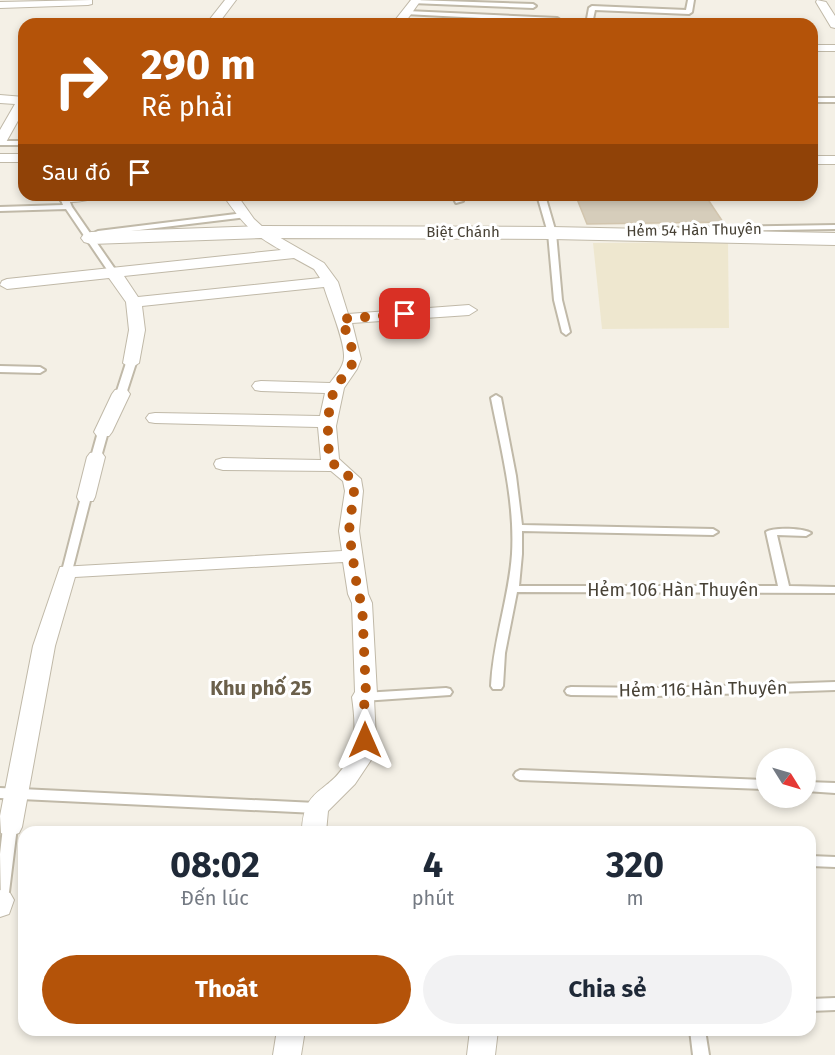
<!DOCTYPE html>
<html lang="vi">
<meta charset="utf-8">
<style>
body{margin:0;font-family:"Fira Sans",sans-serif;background:#f2f2f3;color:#1f2937;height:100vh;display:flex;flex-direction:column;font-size:22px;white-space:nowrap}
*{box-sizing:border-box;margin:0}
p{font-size:20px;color:#747a83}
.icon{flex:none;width:33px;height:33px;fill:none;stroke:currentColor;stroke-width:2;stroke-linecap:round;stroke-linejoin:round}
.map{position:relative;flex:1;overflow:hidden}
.side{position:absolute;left:18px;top:826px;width:798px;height:210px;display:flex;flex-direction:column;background:#fff;border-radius:18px;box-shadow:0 3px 9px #0003}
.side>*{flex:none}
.banner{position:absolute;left:18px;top:18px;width:800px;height:183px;border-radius:18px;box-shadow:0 3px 9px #0003;background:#b45309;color:#fff;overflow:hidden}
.needle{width:39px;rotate:127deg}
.controls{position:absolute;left:756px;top:748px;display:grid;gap:12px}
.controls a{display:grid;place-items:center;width:60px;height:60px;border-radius:50%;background:#fff;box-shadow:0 3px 9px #0003;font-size:30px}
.pin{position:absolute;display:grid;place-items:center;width:51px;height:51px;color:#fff;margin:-26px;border-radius:12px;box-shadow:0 3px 9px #0006}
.me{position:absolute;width:66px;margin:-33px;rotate:0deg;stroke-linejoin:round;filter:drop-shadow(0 0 4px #0008)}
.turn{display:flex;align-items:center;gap:21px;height:126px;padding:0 24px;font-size:27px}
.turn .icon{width:78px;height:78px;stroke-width:2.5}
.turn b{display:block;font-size:42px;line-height:51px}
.then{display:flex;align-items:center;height:57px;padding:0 24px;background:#0003;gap:12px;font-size:22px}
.eta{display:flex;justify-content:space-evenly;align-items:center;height:102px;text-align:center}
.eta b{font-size:36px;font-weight:700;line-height:42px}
.action{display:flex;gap:12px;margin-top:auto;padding:12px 24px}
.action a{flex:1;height:69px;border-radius:36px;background:#b45309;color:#fff;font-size:24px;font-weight:700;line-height:69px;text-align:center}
.action a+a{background:#f2f2f3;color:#1f2937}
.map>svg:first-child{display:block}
</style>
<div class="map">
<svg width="835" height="1055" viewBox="0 0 835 1055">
<rect width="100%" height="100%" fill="#f4f0e6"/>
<path fill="#eee7cf" d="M728,242L729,328L602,329L593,243Z"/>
<path fill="#d6cdbb" stroke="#d2c5ae" stroke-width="1.5" d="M705,195L723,222L587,224L577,199Z"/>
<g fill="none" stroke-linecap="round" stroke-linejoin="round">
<g stroke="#c0b9a8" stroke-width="4">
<path id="service" d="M414,0L533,4L536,6L533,8L412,3L411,2Z
M688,0H694L692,12L689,14L595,10L592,24H586L589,8L592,6L686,10Z
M407,11L557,18L560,20L557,22L405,14V12Z
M812,98H835V102H812Z
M0,141H24V145H0Z
M59,195H67L72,207L117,272L116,274H110L66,209L0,211V207L63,205Z
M452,195H460L463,201L456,203Z
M537,195H545L556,233L562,300L570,332L566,335L562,332L554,300L548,233Z
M244,213L248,215L247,217L98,235L94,233L98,231Z
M835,225V229L669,232L665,230L669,228Z
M131,360L136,363L126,394L124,396H118L116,394L126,363Z
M0,366L40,367L45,370L40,373L0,372Z
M496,395L501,398L516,476L522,525L713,529L718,532L713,535L522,531V554L519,586H778L766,532C773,527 804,528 811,533L806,536L777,535L789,586L835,587V593L517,592L505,653L503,686L501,689H493L491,686C493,641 509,598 512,554C515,501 501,449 491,398Z
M103,429L108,432L101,457L99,459H93L91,457L98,432Z
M86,494L91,497L72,571L71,573H63L62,571L81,497Z
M835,682V690L656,696L571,695L567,694L565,691L567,688L571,687L656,688Z
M446,688L450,689L452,692L450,695L363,701L359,700L357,697L359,694L363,693Z
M520,770L766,780V789L520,780L516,778L514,775L516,772Z
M806,782L835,783V793L806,791Z
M0,788L316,803L321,805L323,808L321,811L316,813L0,798Z
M10,822L15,824L17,827L8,900L6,904L1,905L0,854L3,827L5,824Z
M810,856L835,857V867L810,866Z
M835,998V1010L810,1011V999Z
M690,1030H705L709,1055H693Z"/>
</g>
<g stroke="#c0b9a8" stroke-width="2">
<path id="minor" d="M92,0V4L88,5L0,8V2Z
M225,0H236L218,24H206Z
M411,0H421L404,24H392Z
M817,0L826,2L835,16V28L831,27L816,2Z
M812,45H835V51H812Z
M0,95L24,97V110L5,144L0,145V130L15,104L0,103Z
M0,154H24V162H0Z
M812,156H835V164H812Z
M60,195H98C90,202 71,203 60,201L58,198Z
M223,195H237L254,219L265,229L324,263L338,282L348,314L469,305L477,310L469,315L352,323L361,359L357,369L344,388L336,426L339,459L361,479L363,491L359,531L368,594L372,603L377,694L374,698L376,740L371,760L355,784L328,811L326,832H302C303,785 329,795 347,761C357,742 355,718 352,697L355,692L352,603L348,594L343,562L75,577L55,646L22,827L19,833L10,836L1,833L0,816L33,646L60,567L342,551L339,531L345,491L343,481L331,471L223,470L216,468L214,464L216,460L223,458L321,460L318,427L155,423L149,422L146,418L149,414L155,413L320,416L325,393L261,391L255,390L252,386L255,382L261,381L330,383C335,376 344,367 344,357C345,341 329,304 324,287L142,306L145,330L139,363L131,368L123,363L129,330L126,302L109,278L7,289L0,285L2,281L7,279L281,250C251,233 243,224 223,195ZM294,258L314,269L320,278L138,297L124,276Z
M121,389L127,390L130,394L112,432L109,436H97L94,432L112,394L115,390Z
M96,452L102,453L105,457L95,497L93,501H79L77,497L87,457L90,453Z
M0,890L10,893L14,900L9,914L0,917Z
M277,1030H305L301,1055H273Z
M470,1030H498L495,1055H467Z"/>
</g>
<g stroke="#c0b9a8" stroke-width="2">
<path id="tertiary" d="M260,226L552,227L835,233V245L552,239L260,238L91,244L84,242L81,238L84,234L91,232Z"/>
</g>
<use href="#service" fill="#fff" fill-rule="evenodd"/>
<use href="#minor" fill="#fff" fill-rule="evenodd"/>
<use href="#tertiary" fill="#fff" fill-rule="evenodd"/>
</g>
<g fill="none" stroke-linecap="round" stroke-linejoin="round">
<path stroke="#b45309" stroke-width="10" stroke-dasharray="0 18" d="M365,740L368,727L363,697L366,694L362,603L358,594L349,531L354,491L352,479L330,461C327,441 326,405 336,387C341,377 352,371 353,359C353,346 346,331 341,319L405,314"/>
</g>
<g text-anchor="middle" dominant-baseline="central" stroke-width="6" stroke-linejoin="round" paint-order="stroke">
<g font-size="15" fill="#474135" stroke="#fff">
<text transform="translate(694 230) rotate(-1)">Hẻm 54 Hàn Thuyên</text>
<text x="463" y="232">Biệt Chánh</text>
</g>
<g font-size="18" fill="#474135" stroke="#fff">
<text x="673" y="590">Hẻm 106 Hàn Thuyên</text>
<text transform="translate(703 689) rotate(-1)">Hẻm 116 Hàn Thuyên</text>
</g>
<g font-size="20" font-weight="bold" fill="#6b604b" stroke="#fff">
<text x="261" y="688">Khu phố 25</text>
</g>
</g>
</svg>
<div class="controls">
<a><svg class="needle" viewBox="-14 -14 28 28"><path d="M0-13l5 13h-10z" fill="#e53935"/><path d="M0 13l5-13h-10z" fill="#747a83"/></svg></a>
</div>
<div class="pin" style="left:405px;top:314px;background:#d93025"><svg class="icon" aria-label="arrive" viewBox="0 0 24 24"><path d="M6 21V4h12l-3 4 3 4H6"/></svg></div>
<svg class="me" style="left:365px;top:740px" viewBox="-20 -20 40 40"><path d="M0-17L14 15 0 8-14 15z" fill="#b45309" stroke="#fff" stroke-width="4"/></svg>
<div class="banner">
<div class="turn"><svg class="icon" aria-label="right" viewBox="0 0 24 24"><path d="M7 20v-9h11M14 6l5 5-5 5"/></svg><div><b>290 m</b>Rẽ phải</div></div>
<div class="then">Sau đó<svg class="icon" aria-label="arrive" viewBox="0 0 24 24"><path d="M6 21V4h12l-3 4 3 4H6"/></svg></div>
</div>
<section class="side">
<div class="eta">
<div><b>08:02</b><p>Đến lúc</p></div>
<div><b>4</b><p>phút</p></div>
<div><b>320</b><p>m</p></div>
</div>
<div class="action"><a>Thoát</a><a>Chia sẻ</a></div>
</section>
</div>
